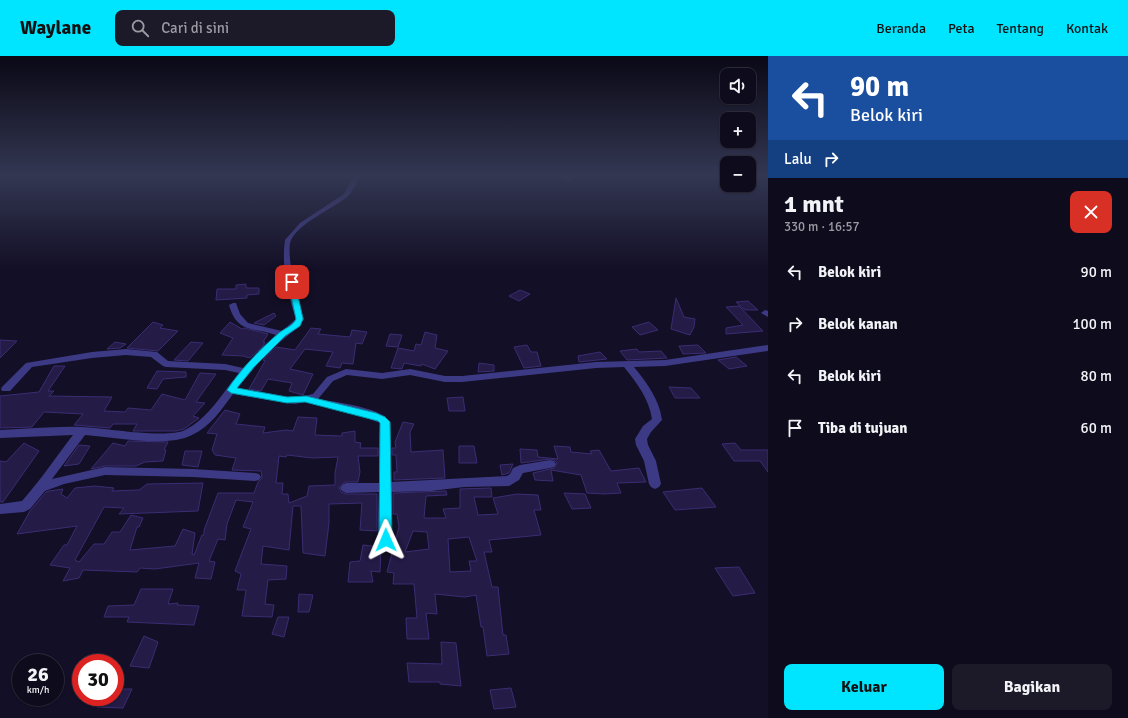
<!DOCTYPE html>
<html lang="id">
<meta charset="utf-8">
<style>
body{margin:0;font-family:Signika,sans-serif;background:#1c1929;color:#f1f3f6;height:100vh;display:flex;flex-direction:column;font-size:15px;white-space:nowrap}
*{box-sizing:border-box;margin:0}
p{font-size:13px;color:#9b9ba3}
.icon{flex:none;width:22px;height:22px;fill:none;stroke:currentColor;stroke-width:2;stroke-linecap:round;stroke-linejoin:round}
.map{position:relative;flex:1;overflow:hidden}
.details{display:flex;flex-direction:column;background:#0e0b1c;width:360px}
.details>*{flex:none}
.banner{background:#1a4fa0;color:#fff;overflow:hidden}
.tools{position:absolute;left:720px;top:12px;display:grid;gap:8px}
.tools a{display:grid;place-items:center;width:36px;height:36px;border-radius:8px;background:#0e0b1c;box-shadow:0 1px 3px #0004,0 0 0 1px #2e2b3b;font-size:20px}
.speed{position:absolute;left:12px;top:598px;display:flex;gap:8px;font-size:20px;font-weight:700;text-align:center}
.speed>*{display:grid;place-content:center;width:52px;height:52px;border-radius:50%;background:#0e0b1c;box-shadow:0 1px 3px #0004,0 0 0 1px #2e2b3b;line-height:1}
.speed small{font-size:10px;font-weight:400}
.speed .limit{border:6px solid #d22;background:#fff;color:#111}
.pin{position:absolute;display:grid;place-items:center;width:34px;height:34px;color:#fff;margin:-17px;border-radius:8px;box-shadow:0 2px 6px #0006}
.me{position:absolute;width:44px;margin:-22px;rotate:359deg;stroke-linejoin:round;filter:drop-shadow(0 0 3px #0008)}
.turn{display:flex;align-items:center;gap:14px;height:84px;padding:0 16px;font-size:18px}
.turn .icon{width:52px;height:52px;stroke-width:2.5}
.turn b{display:block;font-size:28px;line-height:34px}
.then{display:flex;align-items:center;height:38px;padding:0 16px;background:#0003;gap:8px;font-size:15px}
.round{display:grid;place-items:center;flex:none;width:42px;height:42px;border-radius:8px;background:#1c1929}
.summary{display:flex;align-items:center;justify-content:space-between;height:68px;padding:0 16px}
h1{font-size:24px;font-weight:700;line-height:30px}
.primary-button{display:flex;gap:8px;margin-top:auto;padding:8px 16px}
.primary-button a{flex:1;height:46px;border-radius:8px;background:#00e5ff;color:#111;font-size:16px;font-weight:700;line-height:46px;text-align:center}
.primary-button a+a{background:#1c1929;color:#f1f3f6}
ul{padding:0;list-style:none}
li{display:flex;align-items:center;gap:12px;height:52px;padding:0 16px}
li div{flex:1}
li b{display:block;font-size:15px}
li em{font-style:normal}
header{display:flex;align-items:center;gap:24px;box-sizing:border-box;height:56px;padding:0 20px;background:#00e5ff;color:#111}
header strong{font-size:19px}
nav{display:flex;gap:22px;margin-inline-start:auto;font-size:14px}
.search{width:280px;height:36px;background:#1c1929;display:flex;align-items:center;gap:10px;box-sizing:border-box;padding:0 14px;border-radius:8px;color:#9b9ba3;font-size:15px}
main{display:flex;flex:1;min-height:0}
.map>svg:first-child{display:block}
</style>
<header>
<strong>Waylane</strong>
<div class="search"><svg class="icon" aria-label="search" viewBox="0 0 24 24"><circle cx="10" cy="10" r="6"/><path d="M15 15l6 6"/></svg>Cari di sini</div>
<nav><a>Beranda</a><a>Peta</a><a>Tentang</a><a>Kontak</a></nav>
</header>
<main>
<div class="map">
<svg width="768" height="662" viewBox="0 0 768 662">
<rect width="100%" height="100%" fill="#130f26"/>
<path fill="#241b47" stroke="#3b2d73" fill-rule="evenodd" d="M246,228V232H259V238L247,239V242L216,244L217,233H236V229Z
M520,234L530,238L519,245L509,240Z
M676,242L684,261L695,263L694,271L690,279L671,273Z
M748,245L758,254H745L736,246Z
M739,250L763,275L726,278V272L743,269L726,251Z
M274,257L276,260L264,269L254,267Z
M153,266L163,269L160,272L178,275L158,295L127,292Z
M230,266L242,273L244,272L268,278L263,286H265L263,290L250,302L243,300L222,299L233,282L220,277Z
M649,266L658,274L640,279L632,271Z
M311,272L321,273L318,278L350,281L352,274L367,276L362,288L356,287L353,308L342,307L340,312L326,310L333,296L305,293L290,313L313,318L303,339L289,335L292,327L268,323L261,335L249,333L265,305L263,304L269,297L276,291L295,294Z
M425,276L437,279L435,292L448,295L435,313L422,308L421,310L404,307L402,313L391,312L398,292L414,295L416,288L421,289Z
M390,278L402,279L398,291L386,290Z
M0,284L17,285L0,302Z
M115,286L126,288L120,292L107,293Z
M191,286L203,287L188,305L174,304Z
M527,289L531,296H537L541,310L524,312L514,291Z
M698,289L706,297L683,298L679,290Z
M637,293L639,296L661,295L667,302L627,304L620,295Z
M600,296L607,303L579,306L578,300Z
M736,301L747,310L729,313L718,304Z
M479,307L494,309V315L478,316Z
M54,310H65L48,335H54L49,340L112,341L104,355L125,356L128,352L151,354L162,338L185,344L200,317L216,318L196,346L205,347L193,360L199,362L184,373L176,375H133L137,368H113L110,372L74,369L83,358L44,356L32,371L0,372V340L39,336Z
M157,315L186,316V321L163,323L157,333L147,332Z
M669,331L691,332L700,342H675Z
M463,341L465,355H449L447,342Z
M225,354L240,358L236,368L265,371L263,377L286,374L293,375L298,361L317,362L315,379L342,380V377L355,375V386L361,387L360,392H378V400H358L360,416L358,426H345L339,431L341,436L346,438H377V475L360,474L362,447L329,448V467L325,500L303,497L301,450H293L289,494L263,490L261,508L287,510L286,523L268,524L265,548L274,549L272,561L242,560L246,534H237L241,518L235,515L251,473L243,471L253,446L236,444L227,468L225,484L218,483L209,505L215,506L211,523L195,522L199,507L155,513L140,512L137,516L83,514L79,522L63,525L70,512L50,509L64,489H67L77,470L17,478L30,455L46,436L49,435L63,433L61,438L67,442L75,432L95,430L114,432L112,435L139,434L147,428L203,427L198,455L119,458L124,452L104,451L75,504L79,506L94,488H104L112,476H120L131,459L143,462L139,471H137L130,494L175,490L183,473L195,477L192,498L194,499L202,479H204V474L218,437H254L258,426L262,422L261,415L232,414L236,402L215,399L212,394L217,378L207,377ZM287,399L312,402L338,401L335,417V429L309,430L307,440L289,447L288,438H282L283,427H276L279,400L286,401Z
M403,366L414,368L410,376L411,396L443,394L445,422L394,424V416H397L396,399H392V392H396L395,386Z
M128,385L168,386L164,394H166L163,405L145,406L136,410H105L91,413L113,387L125,390Z
M24,387L39,395L3,446H0V405L6,406Z
M735,387L741,394H768V416L760,405H734L722,388Z
M79,389L90,390L79,408L64,410Z
M459,390H474L477,407H459Z
M554,390L570,391L571,396L592,398L590,395L599,394L611,415L639,412L646,426L617,427L621,437L604,438L587,437L581,419L551,414L553,425L535,424L533,417L554,412L557,407L554,404L550,403L521,407L520,393L537,394L538,401L558,403Z
M185,395H202L198,411L182,409Z
M513,408L509,417L502,419L500,409Z
M491,432L492,441H474L478,459L498,458L493,442L517,438L538,439L541,454H534L541,479L489,484L492,496H484L492,531H498L503,579H506L509,598L487,600L483,571H481L476,539L465,541L435,538L437,558L426,557L429,583H407L406,562H417L414,528H393L394,517L387,516L399,471L397,458H393V437L446,435L447,439L426,440L424,462H446L443,453L460,452V433ZM413,475L427,476L429,493L405,496ZM469,481L477,505H469L471,515L450,516L448,483Z
M702,432L716,451L675,454L663,436Z
M564,437L585,438L591,452L572,453Z
M363,489L381,491L380,516L371,515L373,526H348L350,506L360,505Z
M739,511L755,537L733,540L715,512Z
M141,533H173L168,548L178,547L177,549L199,550L194,569L127,566L129,561H104L108,550L134,549Z
M299,538L313,539L309,556H298Z
M278,561H289L284,581L272,578Z
M144,580L158,586L149,612L130,610Z
M441,586L456,587L461,630L440,628V626H409L407,607L442,608Z
M511,632L516,651L494,653L490,634Z
M115,633H132L123,652L97,651L101,641H115Z"/>
<g fill="none" stroke-linecap="round" stroke-linejoin="round">
<path fill="#3d3a85" fill-rule="evenodd" d="M354,120H360C356,126 353,136 347,141C332,153 299,167 291,184C285,198 299,249 304,263L297,272L268,296L237,332L295,342L313,338L327,321L346,313L382,317L410,313L445,320H462L596,306L665,304L768,289V295L665,310L634,311C647,327 659,343 662,364L651,376L647,383L648,389L656,405L661,428L659,431L655,433L651,431L649,428L644,405L636,389L635,383L643,370L652,363C649,343 637,327 624,311L596,312L462,326H445L410,319L382,323L347,319L333,325L318,343C335,346 381,351 390,366L391,426L507,420L510,418L513,412L520,409L550,404L554,405L556,408L554,411L550,412L523,417L519,424L509,430L464,431L431,435L391,436L392,484L390,488L385,490L380,488L378,484L379,436L346,437L342,435L340,432L342,429L346,427H379L380,367L359,359L305,346L295,348L233,338C222,353 210,371 192,379C167,392 113,381 85,379L52,423L105,411L193,413L255,417L259,418L261,421L259,424L255,425L193,421L105,419L64,428L45,435L30,453L24,456L0,458V448L22,445C40,425 56,401 73,379L0,382V374C27,373 55,370 82,371C105,372 166,383 185,374C209,362 223,336 239,317L225,314L166,311L163,310L151,301L126,299L92,302L32,311L10,335H2L1,333L2,331L26,307L92,296L126,293L157,296L168,305L225,308L243,312L276,279C254,271 237,278 229,249L233,247H236L240,258L248,267L282,275L296,263C288,239 281,210 285,184L300,167L344,138Z
M557,120H565L573,123L570,125Z
M765,254L768,255V261L761,257Z"/>
</g>
<linearGradient id="sky" x2="0" y2="1"><stop stop-color="#0a0815"/><stop offset="0.56" stop-color="#333752"/><stop offset="1" stop-color="#333752" stop-opacity="0"/></linearGradient>
<rect width="768" height="213" fill="url(#sky)"/>
<path fill="#00e5ff" stroke="#0095a6" d="M292,224L295,226L303,263L300,270L285,280L254,311L237,332L287,341L306,340L376,357L385,361L390,366L392,484L390,488L386,489L381,488L379,484L380,367L378,365L305,346L287,347L231,337L227,334C241,313 260,293 279,277C285,272 293,270 296,263L288,226Z"/>
</svg>
<div class="tools">
<a><svg class="icon" aria-label="sound" viewBox="0 0 24 24"><path d="M4 9h4l5-4v14l-5-4H4zM17 9q2 3 0 6"/></svg></a>
<a>+</a>
<a>−</a>
</div>
<div class="speed"><div>26<small>km/h</small></div><div class="limit">30</div></div>
<div class="pin" style="left:292px;top:226px;background:#d93025"><svg class="icon" aria-label="arrive" viewBox="0 0 24 24"><path d="M6 21V4h12l-3 4 3 4H6"/></svg></div>
<svg class="me" style="left:386px;top:484px" viewBox="-20 -20 40 40"><path d="M0-17L14 15 0 8-14 15z" fill="#00e5ff" stroke="#fff" stroke-width="4"/></svg>
</div>
<section class="details">
<div class="banner">
<div class="turn"><svg class="icon" aria-label="left" viewBox="0 0 24 24"><path d="M17 20v-9H6M10 6l-5 5 5 5"/></svg><div><b>90 m</b>Belok kiri</div></div>
<div class="then">Lalu<svg class="icon" aria-label="right" viewBox="0 0 24 24"><path d="M7 20v-9h11M14 6l5 5-5 5"/></svg></div>
</div>
<div class="summary"><div><h1>1 mnt</h1><p>330 m · 16:57</p></div><a class="round" style="background:#d93025;color:#fff"><svg class="icon" aria-label="close" viewBox="0 0 24 24"><path d="M6 6l12 12M18 6L6 18"/></svg></a></div>
<ul>
<li><svg class="icon" aria-label="left" viewBox="0 0 24 24"><path d="M17 20v-9H6M10 6l-5 5 5 5"/></svg><div><b>Belok kiri</b></div><em>90 m</em></li>
<li><svg class="icon" aria-label="right" viewBox="0 0 24 24"><path d="M7 20v-9h11M14 6l5 5-5 5"/></svg><div><b>Belok kanan</b></div><em>100 m</em></li>
<li><svg class="icon" aria-label="left" viewBox="0 0 24 24"><path d="M17 20v-9H6M10 6l-5 5 5 5"/></svg><div><b>Belok kiri</b></div><em>80 m</em></li>
<li><svg class="icon" aria-label="arrive" viewBox="0 0 24 24"><path d="M6 21V4h12l-3 4 3 4H6"/></svg><div><b>Tiba di tujuan</b></div><em>60 m</em></li>
</ul>
<div class="primary-button"><a>Keluar</a><a>Bagikan</a></div>
</section>
</main>
